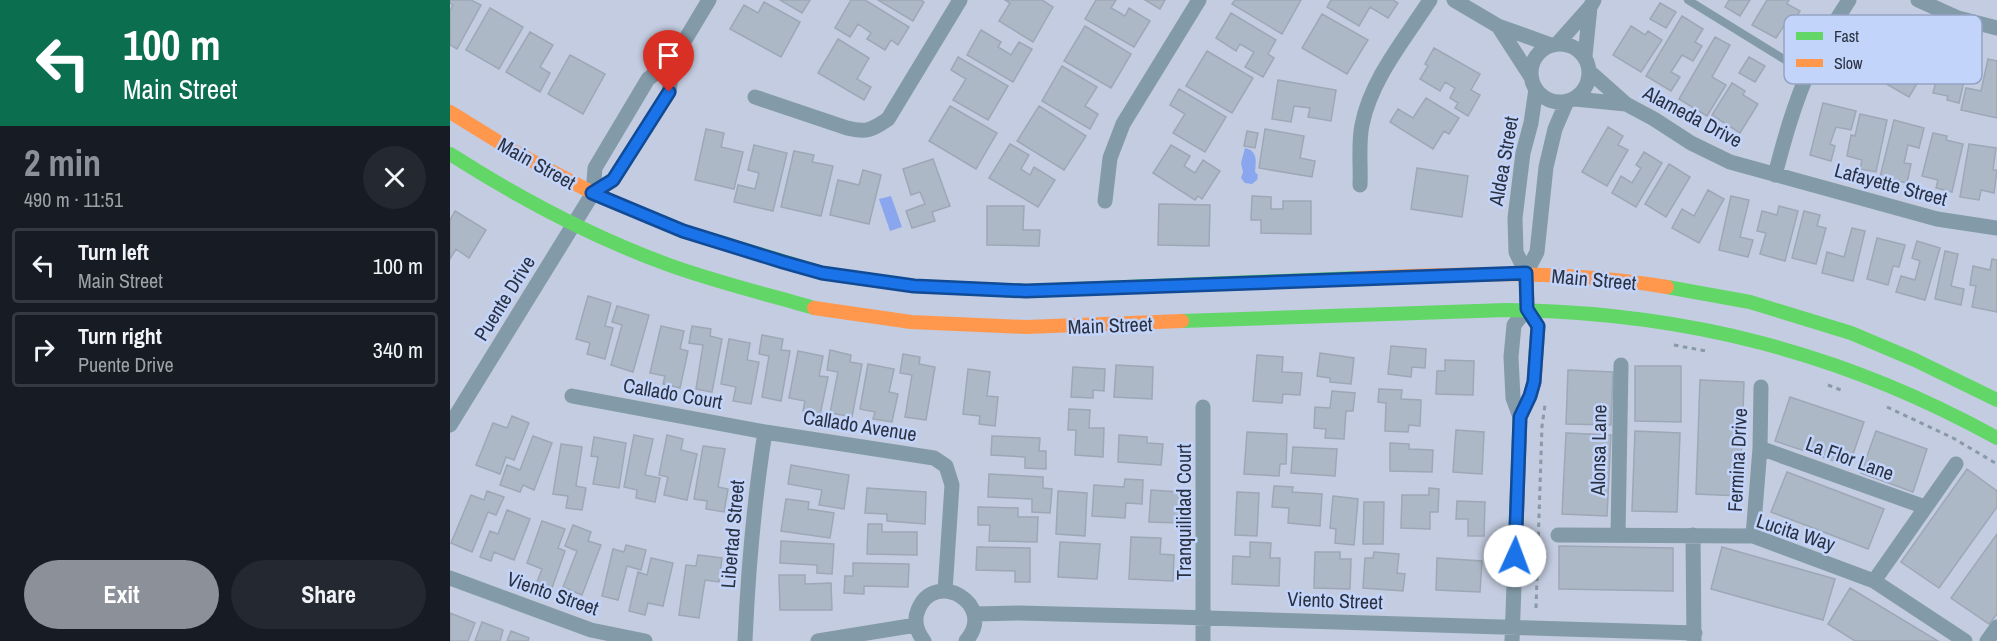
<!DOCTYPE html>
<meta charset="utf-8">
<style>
body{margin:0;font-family:"Archivo Narrow",sans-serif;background:#242831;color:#f1f3f6;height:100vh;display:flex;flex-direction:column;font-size:22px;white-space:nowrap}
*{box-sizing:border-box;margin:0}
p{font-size:20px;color:#9ea1a6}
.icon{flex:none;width:33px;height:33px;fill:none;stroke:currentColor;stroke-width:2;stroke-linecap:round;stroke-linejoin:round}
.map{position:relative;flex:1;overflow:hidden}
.sheet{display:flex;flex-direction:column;background:#171b24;width:450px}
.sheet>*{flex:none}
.guide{background:#0b6e4f;color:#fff;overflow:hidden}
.pin{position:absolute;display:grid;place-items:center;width:51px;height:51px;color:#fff;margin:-62px -26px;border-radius:50% 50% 50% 0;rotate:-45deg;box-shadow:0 0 6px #0007}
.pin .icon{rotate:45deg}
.me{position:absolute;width:66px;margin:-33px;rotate:2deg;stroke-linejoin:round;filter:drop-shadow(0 0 4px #0008)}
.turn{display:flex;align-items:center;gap:21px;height:126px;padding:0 24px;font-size:27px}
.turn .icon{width:78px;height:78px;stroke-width:2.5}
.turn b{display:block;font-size:42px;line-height:51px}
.round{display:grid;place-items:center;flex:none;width:63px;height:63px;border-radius:32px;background:#242831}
.head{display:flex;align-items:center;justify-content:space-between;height:102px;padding:0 24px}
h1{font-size:36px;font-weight:700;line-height:45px;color:#8c9099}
.cta{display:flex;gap:12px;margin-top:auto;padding:12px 24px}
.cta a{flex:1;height:69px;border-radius:36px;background:#8c9099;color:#fff;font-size:24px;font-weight:700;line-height:69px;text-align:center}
.cta a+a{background:#242831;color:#f1f3f6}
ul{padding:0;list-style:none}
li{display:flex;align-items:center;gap:18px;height:75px;margin:0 12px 9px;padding:0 12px;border:3px solid #363941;border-radius:6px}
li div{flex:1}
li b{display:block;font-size:22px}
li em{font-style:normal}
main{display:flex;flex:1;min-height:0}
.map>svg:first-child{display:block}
</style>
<main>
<section class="sheet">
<div class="guide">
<div class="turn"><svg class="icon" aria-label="left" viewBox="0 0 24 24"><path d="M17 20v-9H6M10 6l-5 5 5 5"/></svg><div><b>100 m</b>Main Street</div></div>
</div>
<div class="head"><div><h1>2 min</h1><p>490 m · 11:51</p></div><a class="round"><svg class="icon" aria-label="close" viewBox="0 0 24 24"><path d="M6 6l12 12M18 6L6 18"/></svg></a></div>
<ul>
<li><svg class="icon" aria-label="left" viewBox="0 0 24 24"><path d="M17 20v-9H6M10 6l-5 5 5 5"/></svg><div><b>Turn left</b><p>Main Street</p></div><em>100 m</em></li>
<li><svg class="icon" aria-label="right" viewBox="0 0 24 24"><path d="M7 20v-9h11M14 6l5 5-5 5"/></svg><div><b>Turn right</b><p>Puente Drive</p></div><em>340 m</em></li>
</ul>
<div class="cta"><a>Exit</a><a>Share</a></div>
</section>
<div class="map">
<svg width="1547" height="641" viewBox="0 0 1547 641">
<rect width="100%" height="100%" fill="#c3cce0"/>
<path fill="#8aa6ef" d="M795,148C808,151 806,161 805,172L808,175L807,180L802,184L795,183L791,178L793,172L791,163Z
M441,196L452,227L440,231L429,199Z"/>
<path fill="#adb8c7" stroke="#9da7b6" stroke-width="1.5" d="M0,0H21L31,5L7,49L0,45V11L3,5L0,3Z
M330,0H360L352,13Z
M401,0H415L459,27L448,45L441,40L435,50L417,39L421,33L408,24L400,37L385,28Z
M428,0H471L474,2L463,21Z
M555,0H592L603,7L583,42L549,21L560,3Z
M646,0H666L661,8L675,16L679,8L700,21L684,47L635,19Z
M695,0H715L710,9Z
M785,0H851L832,34L782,4Z
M881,0H943L948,3L938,18L920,7L909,26L877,7Z
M1279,0H1300L1290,16L1275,7Z
M1317,0H1339L1337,4L1350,11L1340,27L1335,24L1326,38L1302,25Z
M314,2L350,22L331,57L280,29L294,5L308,13Z
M1210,3L1226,12L1216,28L1200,19Z
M40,8L73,27L49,69L16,50Z
M781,13L826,40L818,54L824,58L813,77L795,67L804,52L790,44L786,51L766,38Z
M872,14L918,40L897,74L852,48Z
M1232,16L1253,29L1245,42L1252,46L1243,61L1232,55L1221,72L1230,77L1221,91L1196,76Z
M635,26L681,54L661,88L614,61Z
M1181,26L1195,35L1198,31L1212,40L1191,72L1163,55Z
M531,30L551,42L548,47L561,55L569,42L582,49L563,82L517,55Z
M80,32L103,45L90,67L100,73L90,92L56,72Z
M1265,37L1280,45L1262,77L1276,85L1257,116L1229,99Z
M388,39L419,58L407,79L421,87L414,100L368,73Z
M1468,39L1487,50L1459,97L1433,82L1442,66L1456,74L1465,58L1459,54Z
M1495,45L1513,50L1510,58L1520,60L1519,65L1526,67L1521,83L1514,81L1509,103L1497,100L1498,96L1483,93Z
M984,48L1030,74L1021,90L1030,95L1018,116L1005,108L1008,103L1000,98L1005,88L995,82L990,91L970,79L978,66L975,64Z
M757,51L803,78L782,113L736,86Z
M120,55L155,74L133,114L98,94Z
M508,57L558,86L538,120L503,100L516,79L501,70Z
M1299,57L1315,66L1305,82L1289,73Z
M1538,59L1547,61V118L1511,110L1516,88L1531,91Z
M612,66L647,87L635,106L648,114L640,129L592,101Z
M828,80L886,90L881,121L858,117L860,108L844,106L841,122L822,119Z
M1282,83L1295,91L1293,95L1308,104L1290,133L1262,115Z
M729,89L776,117L755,152L723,133L735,114L720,105Z
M976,98L1009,118L999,134L994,131L983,149L940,122L948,109L963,118Z
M1373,103L1406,111L1401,130L1386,127L1380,144L1385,146L1381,161L1360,155Z
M500,106L547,133L526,169L479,141Z
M589,106L636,136L614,170L567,141Z
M1410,114L1437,120L1426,172L1410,169L1412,160L1397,156L1401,135L1405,136Z
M1444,120L1474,128L1469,148L1458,145L1454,163L1461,164L1457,183L1430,177Z
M1158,127L1173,136L1168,145L1178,150L1157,186L1132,172Z
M256,129L274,133L271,147L293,152L284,189L245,180Z
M815,129L854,136L850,158L865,161L862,177L809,168Z
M797,131L808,133L805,148L794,146Z
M1483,133L1497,136L1496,140L1513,144L1502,192L1486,188L1488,180L1472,176Z
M560,144L579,155L571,169L580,175L584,167L605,180L588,207L539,178Z
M1519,144L1546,148L1543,170H1547L1544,193L1531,190L1529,200L1510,197Z
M304,145L337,153L323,211L284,202L288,185L305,189L309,173L298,170Z
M721,145L740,156L734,166L745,173L753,160L770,171L752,199L748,196L745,200L703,173Z
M344,151L364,155L362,162L383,166L371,216L331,207Z
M1194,152L1212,163L1186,207L1162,193L1171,176L1182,183L1191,168L1186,165Z
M483,159L500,206L482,212L485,221L462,228L456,211L475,204L470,192L461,195L453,169Z
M1219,164L1240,177L1216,217L1195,204Z
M967,168L1018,176L1012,217L961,209Z
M413,170L431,175L419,224L380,215L388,180L409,185Z
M1258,190L1274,199L1249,243L1222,228L1232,209L1244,216Z
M802,196L821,197V209H833V201H861V234L811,233V220H801Z
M1281,196L1299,200L1290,237L1303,240L1298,257L1269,250Z
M709,204L760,205L759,246L708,245Z
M537,206H574L573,230H590L589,246L537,245Z
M1329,206L1348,211L1335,261L1310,254L1316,233L1307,231L1312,211L1327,215Z
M5,211L36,230L19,258L6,249L0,259V220Z
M1354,211L1370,215L1367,226L1376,228L1366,264L1342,258Z
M1402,228L1415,231L1403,281L1372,273L1377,252L1394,257Z
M1427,238L1455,245L1449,267L1443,266L1438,285L1417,279Z
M1467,241L1490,248L1475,300L1446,292L1451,276L1465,280L1470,261L1462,258Z
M1495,251L1508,254L1501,286L1514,289L1511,305L1485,299Z
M1542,259L1547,260V312L1522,307L1526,286L1520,285L1523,266L1540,270Z
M138,296L161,303L155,326L163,328L155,359L137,354L140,343L126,339Z
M167,306L199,315L183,372L161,365L172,325L162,322Z
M211,326L234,331L230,349L238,351L230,388L213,384L215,376L200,373Z
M242,326L261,329L260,336L272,339L262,392L246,389L253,345L239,343Z
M312,335L333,339L331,350L340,351L331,401L312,397L319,356L309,354Z
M279,339L300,343L297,360L309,362L301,404L283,401L286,387L271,384Z
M941,346L976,349L975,368L962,367L961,377L938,374Z
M380,350L401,355L400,362L412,364L402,417L380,413L388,372L377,370Z
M348,351L373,356L369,376L378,377L370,415L353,411L355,401L339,398Z
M870,353L904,358L901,384L880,382V378L867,376Z
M453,354L470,357L469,364L485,367L476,420L455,417L462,375L450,373Z
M807,355L833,357L832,372L852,373L850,395L833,394L832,403L803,401Z
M995,360L1024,361L1023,395L986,394L987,371H995Z
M418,364L444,369L439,392L448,394L442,422L423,419L425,412L410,409Z
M666,365L703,367L702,399L664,397Z
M1185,366H1231V422L1185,421Z
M623,367L655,369L654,391L643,390V398L621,397Z
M518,369L540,372L537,396L548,397L545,426L529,424L530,416L513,414Z
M1118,370L1163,372L1161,425L1116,424Z
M1250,380L1294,382L1290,496L1246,494Z
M929,389L952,390L951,399L971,400L970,426L959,425L958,432L935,431L936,403L928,402Z
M882,391L905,393L903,411H896L894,439L875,438L876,429L864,428L865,407L880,408Z
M1340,397L1414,422L1399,466L1325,441Z
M619,409L640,410L639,428H654L653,457L625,455L626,430H618Z
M62,416L79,423L64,460L56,457L50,474L26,465L43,423L57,428Z
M1006,430L1034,432L1032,474L1003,472Z
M1185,431L1230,433L1227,512L1182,511Z
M1426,431L1477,449L1463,492L1411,473Z
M797,432L837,434L836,464H830L829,476L794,474Z
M1116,433L1161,435L1157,516L1112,514Z
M184,435L203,439L195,475L210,478L205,502L186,498L187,490L174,487Z
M217,435L233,439L231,450L247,454L237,500L214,495L218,477L209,475Z
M669,435L697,437V443L713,444L711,465L668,462Z
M83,436L102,443L84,490L73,485L70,492L50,485L57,465L70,470Z
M542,436L590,438L589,451H596V469L575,468V457L541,455Z
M144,437L176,443L169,488L143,484L148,457L141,456Z
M940,443L959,444V449L983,450L982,472L940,471Z
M111,444L132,447L126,486L136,488L132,510L116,508L118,496L103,494Z
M253,446L275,449L268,487L278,489L274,512L256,509L257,501L244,499Z
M843,447L887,449L885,476L841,473Z
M341,465L399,475L394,509L369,505L372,490L338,484Z
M1517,469L1547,491V507L1489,588L1451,562Z
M1337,472L1434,509L1418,549L1321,512Z
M539,474L593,477V488L602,489L600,513L582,512V499L538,497Z
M675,479L693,480L692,504L676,503L675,518L642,516L644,485L674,487Z
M824,486L843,487L842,492L872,494L870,526L838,523L839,508L822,507Z
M417,488L476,492L475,524L437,521V514L415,513Z
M979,488L989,489L988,512H980V529L951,528L952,495H979Z
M701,490L731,492L729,523L699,522Z
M37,491L54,497L46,515L38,512L22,552L1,543L21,495L34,500Z
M608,491L637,493L635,536L606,534Z
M787,492L809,493L807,536L785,535Z
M883,496L908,499L904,545L885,543L886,529L880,528Z
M336,499L359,502L358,509L384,513L380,538L331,531Z
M1007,501L1035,502L1034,536H1018V519H1006Z
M914,502H934L933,544H913Z
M528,507L568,508V517H588L587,542L539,541L540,525H528Z
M57,510L80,519L64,560L44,552L41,561L30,557L40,531L48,534Z
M92,521L115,529L108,548L115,551L102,588L87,582L92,569L77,563Z
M418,524H432V532H467V555L417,554Z
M123,525L141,532L138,541L151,545L132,595L113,587L127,551L115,546Z
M1547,534V614L1539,624L1501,598Z
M681,537L711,538L710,554L724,555L723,581L679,579Z
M331,541L384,544L382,574L367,573V565L330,563Z
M610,542L650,544L647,579L608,577Z
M800,542L821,543L820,558H830L829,586L782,584L783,556L800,557Z
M176,545L196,550L191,570L177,566L168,600L152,596L163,549L174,552Z
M1109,546L1223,548V591L1109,589Z
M527,547L580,548V582H565V571L526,570Z
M1272,547L1385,579L1373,620L1261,589Z
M865,552H890V559H901L900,589L864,588Z
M924,552L949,554L947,573L955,574L953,591L913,588L915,558H923Z
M248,555L272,558L269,582L255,580L249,618L229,615L236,565L246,566Z
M201,558L223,563L213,606L198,603L195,615L179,611L188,572L197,575Z
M987,558L1032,561L1030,592L986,590Z
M403,563L459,564L458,587L414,586V594L394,593L395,576H403Z
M329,575H355V584L381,583L382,610H330Z
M1400,588L1488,641H1405L1378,624Z
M0,613L25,623L18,641H0Z
M32,622L53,630L50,641H25Z
M61,631L79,638L78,641H57Z"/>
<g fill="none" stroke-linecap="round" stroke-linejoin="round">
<path stroke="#889aa7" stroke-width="3" stroke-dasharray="4.5 4.5" stroke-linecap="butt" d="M1224,345L1256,351
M1378,385L1391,390
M1437,407L1503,438L1547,464
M1086,608L1092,426L1095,405"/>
<path stroke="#839ba9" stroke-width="8" d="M1238,0L1358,74"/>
<path stroke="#839ba9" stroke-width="15" d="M1004,0L1048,26L1101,45
M1468,0L1508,18L1547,28
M1048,26L1081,77
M1108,43L1140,7L1144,0
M1081 73a29 29 0 1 1 58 0a29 29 0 1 1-58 0Z
M1135,56L1140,7
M1140,72L1176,104L1204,119L1241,143L1280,162L1487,219L1547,228
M305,97L397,128C416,133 422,130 438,119L510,0
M1125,99L1176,104
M1325,175C1336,132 1349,87 1370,48C1379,31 1389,16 1399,0
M910,185C911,166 908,144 912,125C921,79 955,39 980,0
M143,193L163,180L219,92L223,60
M655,201L660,158L673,124L749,0
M1076,273L1087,252L1096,167L1105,129L1117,101
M122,396L315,432L484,458L496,466L502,485L495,591
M1070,417L1080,396L1084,382L1088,326L1077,309L1076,273L1066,252L1065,218L1073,153L1081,123L1086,89
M0,425L143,193L145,168L198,79L223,60L259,0
M1310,448L1475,507
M1108,535L1303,536L1424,581L1515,641
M1168,535L1171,365
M1243,535L1244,641
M1303,536L1310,448L1311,387
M0,578L141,630L195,641
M1424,581L1506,464
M524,614L569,613L726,617L1245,633
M295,641C298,571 304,501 315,432
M368,641L466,625
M474,641C467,632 463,622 468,610C484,568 548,604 516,641
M753,641V407
M1062,641L1070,417L1063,398L1061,357L1064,325L1077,309
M1537,641L1547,627"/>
<path stroke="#63d668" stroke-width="14" d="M0,154C69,198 142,237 219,265C266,282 316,294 364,308
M199,217L233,231L372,273L464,286L576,291L907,278
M1217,287L1300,302L1401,333L1465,360L1547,400
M732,321L1056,310C1233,312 1392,352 1547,438"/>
<path stroke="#ff974d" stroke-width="14" d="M0,112L65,152L143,193L199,217
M907,278C1011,274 1114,269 1217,287
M364,308L461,322L576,327L732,321"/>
</g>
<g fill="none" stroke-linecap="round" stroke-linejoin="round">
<g stroke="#114b97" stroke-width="15">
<path id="route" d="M219,92L163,180L142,193L233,231L333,262L372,273L464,286L576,291L1076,273L1077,309L1088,326L1084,382L1080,396L1070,417L1065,556"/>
</g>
<use href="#route" stroke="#1a73e8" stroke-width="10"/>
</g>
<g text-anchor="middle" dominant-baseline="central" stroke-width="5" stroke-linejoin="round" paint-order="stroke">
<g font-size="20" fill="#2b3140" stroke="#c3d4fb">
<text transform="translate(1243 116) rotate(28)">Alameda Drive</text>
<text transform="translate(1053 161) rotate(-80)">Aldea Street</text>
<text transform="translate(87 163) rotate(29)">Main Street</text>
<text transform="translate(1441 184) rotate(15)">Lafayette Street</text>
<text transform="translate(1144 279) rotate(5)">Main Street</text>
<text transform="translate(54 298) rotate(-58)">Puente Drive</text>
<text transform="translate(660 325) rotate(-2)">Main Street</text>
<text transform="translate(223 393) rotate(10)">Callado Court</text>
<text transform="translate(410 425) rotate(9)">Callado Avenue</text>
<text transform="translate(1148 450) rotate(-89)">Alonsa Lane</text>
<text transform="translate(1400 458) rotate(20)">La Flor Lane</text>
<text transform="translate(1287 460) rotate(-87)">Fermina Drive</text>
<text transform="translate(733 512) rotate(-90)">Tranquilidad Court</text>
<text transform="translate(1346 532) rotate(18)">Lucita Way</text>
<text transform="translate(282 534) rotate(-85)">Libertad Street</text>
<text transform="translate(103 593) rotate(19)">Viento Street</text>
<text transform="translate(885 600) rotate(2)">Viento Street</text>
</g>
</g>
<rect x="1334" y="15" width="198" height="69" rx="9" fill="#c3d4fb" stroke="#95a3c3" stroke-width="1.5"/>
<rect x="1346" y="32" width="27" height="8" fill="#63d668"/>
<rect x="1346" y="59" width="27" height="8" fill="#ff974d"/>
<g font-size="16" fill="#2b3140">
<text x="1384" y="42">Fast</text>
<text x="1384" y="69">Slow</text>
</g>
</svg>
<div class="pin" style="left:219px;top:92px;background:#d93025"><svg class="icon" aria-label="arrive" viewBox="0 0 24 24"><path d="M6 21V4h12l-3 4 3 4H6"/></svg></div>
<svg class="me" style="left:1065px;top:556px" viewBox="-20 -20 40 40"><circle r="19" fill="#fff"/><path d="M0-13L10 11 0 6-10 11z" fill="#1a73e8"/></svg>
</div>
</main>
